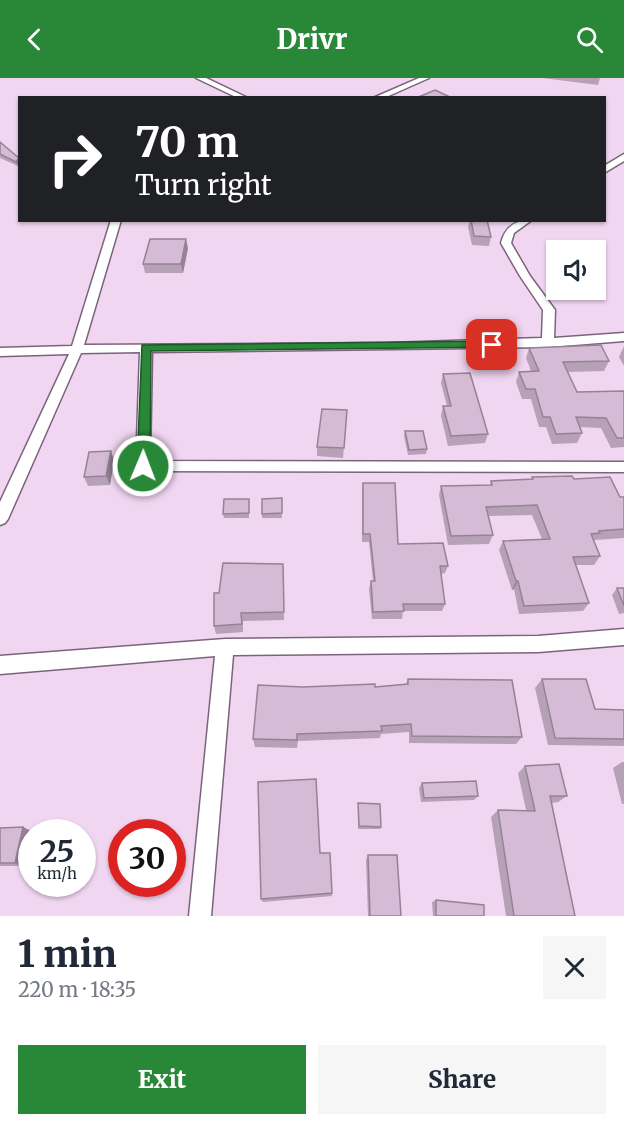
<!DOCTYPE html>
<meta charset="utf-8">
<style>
body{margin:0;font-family:Merriweather,serif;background:#f6f6f7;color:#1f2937;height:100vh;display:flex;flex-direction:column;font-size:22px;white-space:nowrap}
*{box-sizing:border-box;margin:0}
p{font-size:20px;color:#747a83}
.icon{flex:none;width:33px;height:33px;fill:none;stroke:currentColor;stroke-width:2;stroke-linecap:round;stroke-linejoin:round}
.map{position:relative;height:838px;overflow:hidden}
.details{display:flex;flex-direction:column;background:#fff;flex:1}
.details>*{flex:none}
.banner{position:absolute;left:18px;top:18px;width:588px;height:126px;border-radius:0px;box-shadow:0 2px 4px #0004;background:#202124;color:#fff;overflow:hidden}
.controls{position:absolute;left:546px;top:162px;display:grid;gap:12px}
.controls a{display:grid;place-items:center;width:60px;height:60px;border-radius:0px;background:#fff;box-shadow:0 2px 4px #0004;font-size:30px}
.speed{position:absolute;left:18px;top:741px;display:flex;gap:12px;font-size:30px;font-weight:700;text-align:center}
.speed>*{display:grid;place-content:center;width:78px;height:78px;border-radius:50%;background:#fff;box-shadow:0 2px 4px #0004;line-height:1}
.speed small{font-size:15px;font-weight:400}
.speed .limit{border:9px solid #d22;background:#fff;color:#111}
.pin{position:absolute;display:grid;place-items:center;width:51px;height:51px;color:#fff;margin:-26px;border-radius:12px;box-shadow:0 3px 9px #0006}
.me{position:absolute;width:66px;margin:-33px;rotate:1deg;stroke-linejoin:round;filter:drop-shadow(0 0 4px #0008)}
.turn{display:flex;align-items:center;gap:21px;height:126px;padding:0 18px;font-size:27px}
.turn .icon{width:78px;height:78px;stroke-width:2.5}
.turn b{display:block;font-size:42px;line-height:51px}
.round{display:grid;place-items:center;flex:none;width:63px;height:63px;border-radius:0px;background:#f6f6f7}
.headline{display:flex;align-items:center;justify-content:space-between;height:102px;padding:0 18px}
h1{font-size:36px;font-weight:800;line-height:45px}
.action{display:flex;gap:12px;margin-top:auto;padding:12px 18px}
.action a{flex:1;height:69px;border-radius:0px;background:#298738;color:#fff;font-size:24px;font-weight:800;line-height:69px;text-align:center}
.action a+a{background:#f6f6f7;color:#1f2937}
header{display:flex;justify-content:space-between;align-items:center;height:78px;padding:0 18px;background:#298738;color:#fff;font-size:27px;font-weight:800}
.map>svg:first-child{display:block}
</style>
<header><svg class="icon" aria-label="back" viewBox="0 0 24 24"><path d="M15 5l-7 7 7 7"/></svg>Drivr<svg class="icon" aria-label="search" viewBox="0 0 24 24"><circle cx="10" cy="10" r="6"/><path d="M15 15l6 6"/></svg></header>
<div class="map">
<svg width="624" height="838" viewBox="0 0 624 838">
<rect width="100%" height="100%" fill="#f1d6f1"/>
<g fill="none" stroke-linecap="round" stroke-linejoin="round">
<g stroke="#7b647b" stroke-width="3">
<path id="street" d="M196,0H206L248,20H238Z
M419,0H429L384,20H373Z
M624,76V83L604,95V88Z
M111,142H121L84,267L390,265L542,260L543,232L520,198L501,165C505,149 515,142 532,142L514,155L511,165L530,198L555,232L554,260L624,255V263L549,269L152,274L150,383L624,384V394L143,393L138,392L136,388L140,274L81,275L8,441L5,445L0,447V424L69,276L0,278V270L72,268Z
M624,551V567L538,574L233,577L211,838H189L215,578L0,596V578L225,561L538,558Z"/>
</g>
<use href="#street" fill="#fff" fill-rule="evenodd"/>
</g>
<path fill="#b7a1b7" d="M542,0H600L598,7Z
M0,64L20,82V86L18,88L0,80Z
M470,142H487L491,159L489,168L472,167L468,149Z
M188,170L183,195H145L143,186Z
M624,268V288L619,279Z
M529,270L609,283L604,293L567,294L577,314L624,313V369L611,370L601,350L580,349L582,355L577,365L552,366L546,349H539L531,321H522L516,304L519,294L531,293L526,280Z
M443,296L488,356L485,365L448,368L441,338L443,328H447L441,305Z
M347,332L343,380L317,378V369Z
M405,353L427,371L426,376L408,377L404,358Z
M114,382L110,407L88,408L84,399Z
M532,399L574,401L620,419H624V460L595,462L594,464L600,478L594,487H576L589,525L583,533L519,536L514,511L512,512L499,472L503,463L542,461L532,437L488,438L493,457L489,466L448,467L439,417L441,408L490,407L491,403L531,402Z
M363,405L398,466L448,488L445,495L441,496L445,526L442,533H403L402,541H372L369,511L371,503H373L369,464H362V413Z
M282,420V440H262V436Z
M249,421V440H224L223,436Z
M283,486L284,542L243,543V554L216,556L214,548L219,515Z
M617,510H624V535L619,536L612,517Z
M408,601L522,659L516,666L409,665V654L381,656L380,660L298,663L297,670L255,669L253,661L303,609H375L406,606Z
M542,601L595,631L624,632V668L548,667L535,610Z
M622,684H624V726H622L613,690Z
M525,688L567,718L558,724L552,725L575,838H506L491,739L498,732H526L518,695Z
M422,705L478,718L474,722L421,724L419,710Z
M358,725L381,749L380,751H358Z
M23,749L31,753L22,788H0V750Z
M320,775L332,815V818L263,824L261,821Z
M368,777L401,838H368L366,782Z
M436,822L484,838H433L432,824Z"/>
<path fill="#958395" d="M19,80L20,86L18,88L16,84Z
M186,161L188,170L183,195L181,186Z
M111,373L114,382L110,407L106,398Z
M516,503H518L514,511L512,512Z
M23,749L31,753L22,788L15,785Z"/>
<path fill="#d5bbd5" stroke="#958395" stroke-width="1.5" d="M435,12L452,20H416Z
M0,64L19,80L16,84L0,76Z
M471,142H487L491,159L474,158Z
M150,161H186L181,186H143Z
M601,267L609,283L563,284L577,314L624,313V360H617L606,340L576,339L582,355L556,356L550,339H543L535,311H526L519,294L539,293L529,270Z
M470,295L488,356L451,358L443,328H451L443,296Z
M322,331L347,332L344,370L317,369Z
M405,353H423L427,371L409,372Z
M111,373L106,398L84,399L89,374Z
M572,398L574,401L610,399L620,419H624V451L599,453L600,455L591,456L600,478L573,479L589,525L524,528L518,503H516L503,463L550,461L537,427L486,429L493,457L451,458L441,408L492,407L491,403L533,401L532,399Z
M363,405H395L398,466L443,465L448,488H440L445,526H403L404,533L373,534L371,503H375L370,456H363Z
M282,420V435L262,436V421Z
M224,421H249V435L223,436Z
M223,485L283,486L284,534L241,535L242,546L214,548V515H219Z
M617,510H624V528Z
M408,601L512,602L522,659L412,658L411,646L381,648L382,653L297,656V662L253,661L258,607L303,609L375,606V609L408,606Z
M542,601H586L595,631L624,632V661L555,660Z
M559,686L567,718H550L575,838H514L498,732L535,733L525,688Z
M316,701L320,775H330L332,815L261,821L258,704Z
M476,703L478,718L424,720L422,705Z
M358,725L380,726L381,749L359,748Z
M23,749L15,785H0V750Z
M368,777H397L401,838H370Z
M436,822L484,827V838H436Z"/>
<path fill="#298738" stroke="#1b5824" stroke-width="1.5" d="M492,263L496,264V269L151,273L150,388L143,393L137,388L142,267Z"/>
</svg>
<div class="controls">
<a><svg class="icon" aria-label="sound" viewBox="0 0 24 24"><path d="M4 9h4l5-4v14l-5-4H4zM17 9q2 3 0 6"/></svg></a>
</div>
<div class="speed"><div>25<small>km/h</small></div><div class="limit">30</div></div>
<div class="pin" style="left:492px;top:267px;background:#d93025"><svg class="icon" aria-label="arrive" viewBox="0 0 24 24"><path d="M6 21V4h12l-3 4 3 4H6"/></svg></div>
<svg class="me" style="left:143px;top:388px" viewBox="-20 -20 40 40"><circle r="17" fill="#298738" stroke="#fff" stroke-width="3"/><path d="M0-11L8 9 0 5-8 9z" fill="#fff"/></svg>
<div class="banner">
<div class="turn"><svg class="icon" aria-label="right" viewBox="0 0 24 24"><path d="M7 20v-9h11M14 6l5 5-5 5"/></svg><div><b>70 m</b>Turn right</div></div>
</div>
</div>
<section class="details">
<div class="headline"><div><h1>1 min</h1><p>220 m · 18:35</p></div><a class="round"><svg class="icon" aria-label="close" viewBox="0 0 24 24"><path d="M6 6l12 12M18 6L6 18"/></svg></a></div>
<div class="action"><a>Exit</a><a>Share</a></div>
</section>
